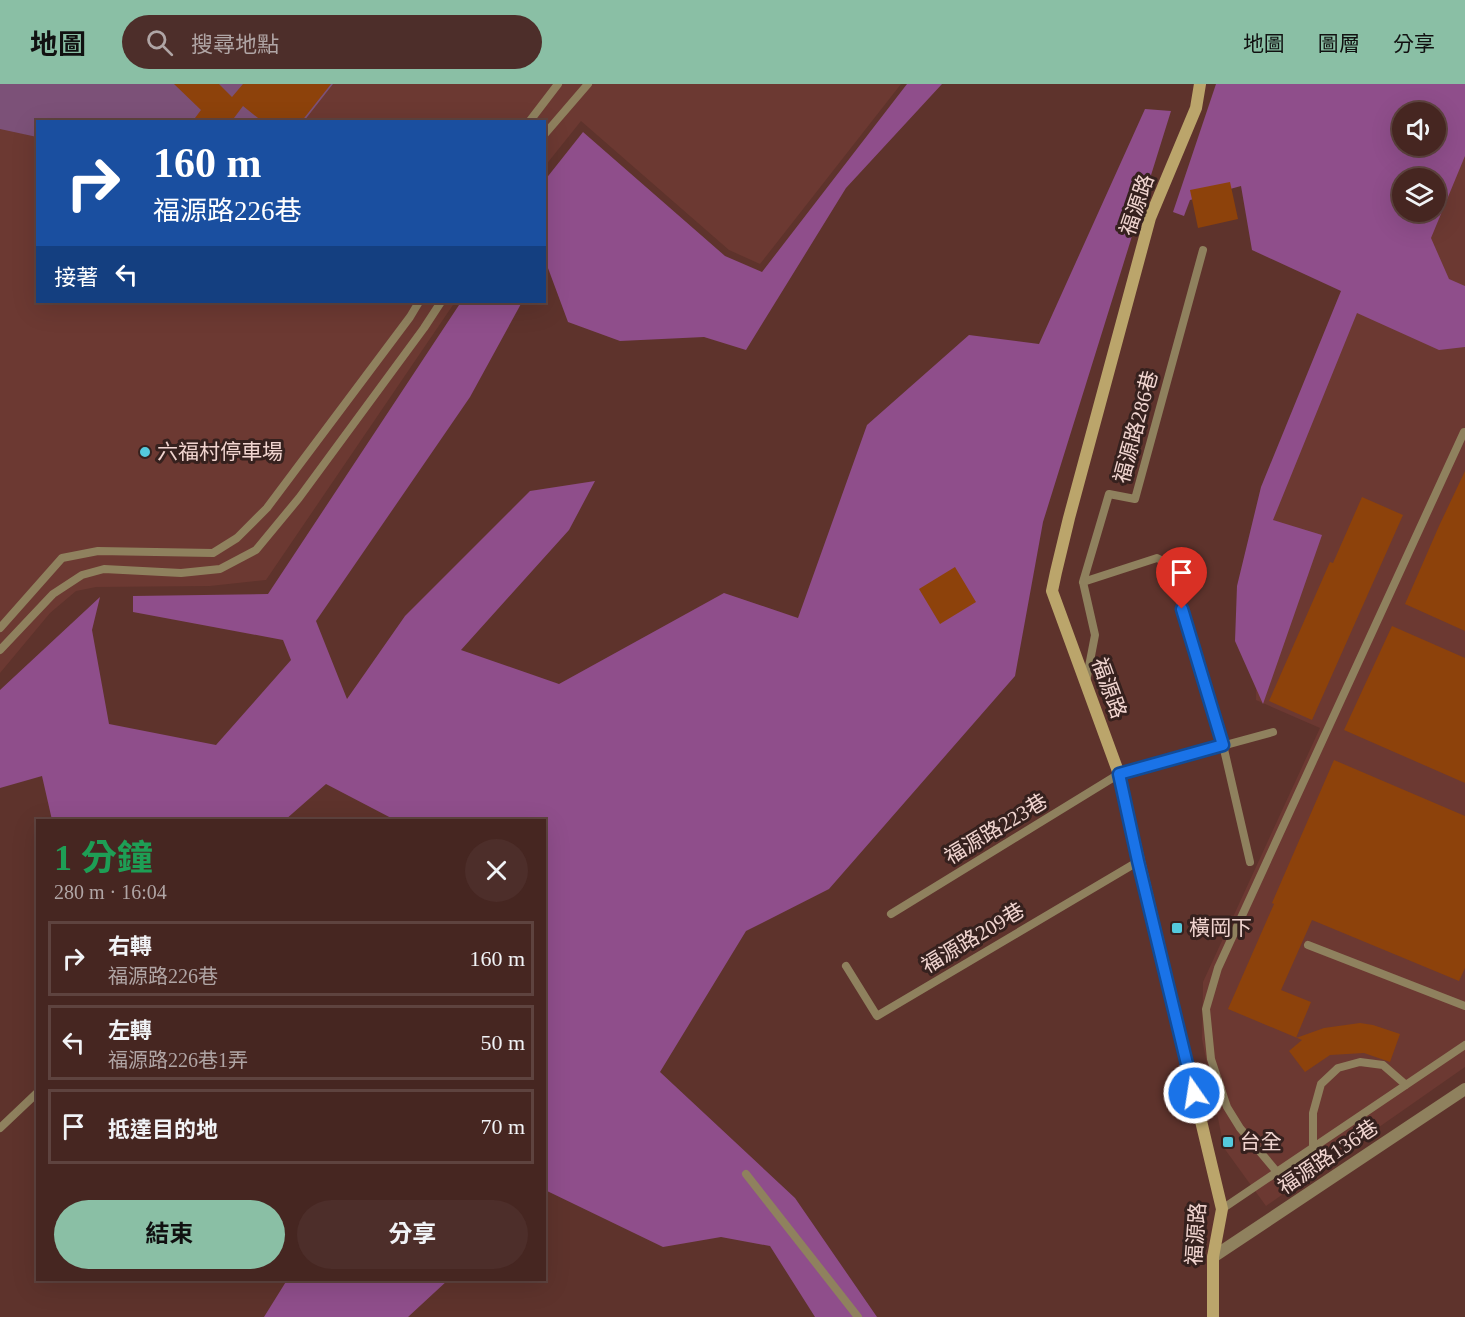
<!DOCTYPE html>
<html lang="zh-TW">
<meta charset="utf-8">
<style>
body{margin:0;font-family:"Times New Roman","Noto Sans TC",serif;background:#4d2e2a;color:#f1f3f6;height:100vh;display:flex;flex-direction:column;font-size:22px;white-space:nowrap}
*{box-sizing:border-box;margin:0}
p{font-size:20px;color:#b0a5a5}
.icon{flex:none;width:33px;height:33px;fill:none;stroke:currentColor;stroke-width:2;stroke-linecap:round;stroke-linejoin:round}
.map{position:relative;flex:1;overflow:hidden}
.side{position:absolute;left:36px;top:735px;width:510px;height:462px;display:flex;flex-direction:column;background:#462621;border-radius:0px;box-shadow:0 6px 24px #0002,0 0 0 2px #5e433f}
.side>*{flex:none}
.top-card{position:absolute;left:36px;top:36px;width:510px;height:183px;border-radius:0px;box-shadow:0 6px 24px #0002,0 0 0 2px #5e433f;background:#1a4fa0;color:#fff;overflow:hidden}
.fabs{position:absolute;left:1392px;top:18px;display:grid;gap:12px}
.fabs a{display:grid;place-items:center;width:54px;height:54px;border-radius:50%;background:#462621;box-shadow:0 6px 24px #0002,0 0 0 2px #5e433f;font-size:30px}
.pin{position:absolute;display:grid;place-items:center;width:51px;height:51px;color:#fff;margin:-62px -26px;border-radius:50% 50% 50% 0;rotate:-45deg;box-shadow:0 0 6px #0007}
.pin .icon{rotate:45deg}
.me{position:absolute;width:66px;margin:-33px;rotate:347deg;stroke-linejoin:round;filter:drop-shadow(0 0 4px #0008)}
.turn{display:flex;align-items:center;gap:21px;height:126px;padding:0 18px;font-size:27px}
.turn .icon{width:78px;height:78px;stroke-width:2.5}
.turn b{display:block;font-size:42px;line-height:51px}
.then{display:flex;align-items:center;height:57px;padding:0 18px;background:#0003;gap:12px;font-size:22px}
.round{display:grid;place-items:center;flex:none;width:63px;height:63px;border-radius:32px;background:#4d2e2a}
.head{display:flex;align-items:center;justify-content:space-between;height:102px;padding:0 18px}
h1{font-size:36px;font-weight:700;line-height:45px;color:#1e9e55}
.primary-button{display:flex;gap:12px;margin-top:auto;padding:12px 18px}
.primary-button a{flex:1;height:69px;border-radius:36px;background:#8abfa5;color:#111;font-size:24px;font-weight:700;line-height:69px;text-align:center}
.primary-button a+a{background:#4d2e2a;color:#f1f3f6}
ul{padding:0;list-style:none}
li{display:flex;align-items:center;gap:18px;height:75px;margin:0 12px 9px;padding:0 6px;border:3px solid #5e433f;border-radius:0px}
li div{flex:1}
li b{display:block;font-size:22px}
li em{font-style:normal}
header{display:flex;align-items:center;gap:36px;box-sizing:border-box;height:84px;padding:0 30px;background:#8abfa5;color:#111}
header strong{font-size:28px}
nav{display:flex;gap:33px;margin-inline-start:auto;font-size:21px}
.search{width:420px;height:54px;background:#4d2e2a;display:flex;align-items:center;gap:15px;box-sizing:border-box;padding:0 21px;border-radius:33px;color:#b0a5a5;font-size:22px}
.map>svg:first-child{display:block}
</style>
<header>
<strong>地圖</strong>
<div class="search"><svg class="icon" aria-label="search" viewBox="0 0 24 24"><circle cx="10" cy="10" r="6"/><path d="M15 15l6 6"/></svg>搜尋地點</div>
<nav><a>地圖</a><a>圖層</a><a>分享</a></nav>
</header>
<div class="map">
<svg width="1465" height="1233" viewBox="0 0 1465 1233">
<rect width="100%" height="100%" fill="#5e332c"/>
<path fill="#6c3932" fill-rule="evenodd" d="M0,0H901L760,180L729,166L581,37L545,82L544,38H38V218H455L266,496L210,502L96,503L76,507L50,529L0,589Z
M1465,0V983L1266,1122L1224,1064L1202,955L1203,898L1320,644L1256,616L1260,439L1407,62H1436V28ZM1402,94H1436V128H1402Z"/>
<path fill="#7c5178" d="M0,0H333L304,37L38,38L37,53L0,45Z"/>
<path fill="#8f4e8b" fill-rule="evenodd" d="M907,0H942L846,104L746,266L704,253L620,257L568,238L545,176V96L583,48L725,172L762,188Z
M1216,0H1465V72L1431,154L1449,195L1465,202V263L1439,266L1357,229L1273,436L1322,451L1263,620L1235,557L1237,502L1261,403L1341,207L1252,166L1241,102L1190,116L1184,132L1173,128ZM1402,28H1436V62H1402ZM1402,94H1436V128H1402Z
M1145,25L1171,27L1043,438L1015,592L829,805L746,847L660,988L795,1114L877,1233H815L770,1162L721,1153L663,1163L545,1106L544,736H395L326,700L285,736H52L42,692L0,704V606L100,513L92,546L109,640L216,661L291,576L283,556L133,528V512L268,510L461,218H522L470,313L316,537L347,615L405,532L530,407L595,397L569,446L461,566L559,600L724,509L798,534L867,341L969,251L1039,260Z
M287,1196H448L408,1233H264Z"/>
<path fill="#8d420b" d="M174,0H219L232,13L243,0H331L301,38H263L243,22L231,38H192L201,26Z
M1230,98L1238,135L1198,144L1190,106Z
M1465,387V547L1405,520L1439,442Z
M1362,413L1403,431L1312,636L1269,617L1330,478L1333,479Z
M955,483L976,518L940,540L919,505Z
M1392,542L1465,574V699L1344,646Z
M1334,676L1465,732V884L1459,897L1312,836L1281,906L1311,918L1296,954L1324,944L1360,939L1373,941L1400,950L1390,978L1364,969L1330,971L1305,988L1289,967L1302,956L1228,925L1274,820L1272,819Z"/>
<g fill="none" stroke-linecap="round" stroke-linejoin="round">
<path stroke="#8f815e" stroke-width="8" d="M529,38L558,0
M544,51L588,0
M1083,498L1109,410L1135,415L1203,166
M0,544L62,474L98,467L213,469L237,454L267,424L410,233L419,218
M0,566L53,510L82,491L104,485L181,489L220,485L256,466L299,414L424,244L441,218
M1086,598L1095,551L1083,498L1157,474L1169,480L1223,661L1250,778
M891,830L1119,690L1273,648
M1308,861L1465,922
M846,882L877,932L1139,777
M0,1044L38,1008
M1313,1064V1029L1321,1000L1338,984L1360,978L1383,981L1406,1001
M1277,1088L1240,1044L1227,1023L1211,975L1206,925L1218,884L1464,348H1465
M746,1090L858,1233
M1222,1125L1465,961"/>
<path stroke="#8f815e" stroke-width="12" d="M1213,1173L1465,1005"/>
<path stroke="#bba56b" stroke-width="12" d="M1200,0L1196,24L1150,134L1069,434L1056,488L1052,507L1119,690L1139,777L1222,1125L1213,1173V1233"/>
</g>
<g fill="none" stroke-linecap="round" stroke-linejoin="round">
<g stroke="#114b97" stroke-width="15">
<path id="route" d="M1182,525L1223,661L1119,690L1138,777L1194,1009"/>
</g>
<use href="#route" stroke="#1a73e8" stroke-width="10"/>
</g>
<g fill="#54cadd" stroke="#36211e" stroke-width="2">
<circle cx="145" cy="368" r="6"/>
<rect x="1171" y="838" width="12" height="12" rx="3"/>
<rect x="1222" y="1052" width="12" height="12" rx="3"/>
</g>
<g text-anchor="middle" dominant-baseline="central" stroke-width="6" stroke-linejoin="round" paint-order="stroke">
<g font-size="21" fill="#f1d5d0" stroke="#36211e">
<text transform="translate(1137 121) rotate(-71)">福源路</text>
<text transform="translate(1136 343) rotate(-75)">福源路286巷</text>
<text transform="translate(1109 604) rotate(70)">福源路</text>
<text transform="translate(996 745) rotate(-31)">福源路223巷</text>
<text transform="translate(973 854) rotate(-31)">福源路209巷</text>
<text transform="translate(1328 1073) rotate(-34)">福源路136巷</text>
<text transform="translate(1196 1150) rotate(-86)">福源路</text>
</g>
<g font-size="21" fill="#f1d5d0" stroke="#36211e" text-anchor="start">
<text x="157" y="368">六福村停車場</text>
<text x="1189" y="844">橫岡下</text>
<text x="1240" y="1058">台全</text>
</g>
</g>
</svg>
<div class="fabs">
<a><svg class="icon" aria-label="sound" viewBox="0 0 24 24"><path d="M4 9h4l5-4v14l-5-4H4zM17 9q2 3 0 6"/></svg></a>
<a><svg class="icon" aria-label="layers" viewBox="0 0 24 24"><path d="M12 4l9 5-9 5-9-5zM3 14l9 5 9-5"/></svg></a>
</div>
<div class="pin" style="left:1182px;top:525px;background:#d93025"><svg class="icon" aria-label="arrive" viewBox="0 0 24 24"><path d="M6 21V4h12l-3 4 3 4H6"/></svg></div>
<svg class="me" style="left:1194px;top:1009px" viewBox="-20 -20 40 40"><circle r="17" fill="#1a73e8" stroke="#fff" stroke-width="3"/><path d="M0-11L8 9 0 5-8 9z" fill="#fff"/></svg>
<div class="top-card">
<div class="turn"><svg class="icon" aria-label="right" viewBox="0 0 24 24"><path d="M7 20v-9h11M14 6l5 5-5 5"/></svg><div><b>160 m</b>福源路226巷</div></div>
<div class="then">接著<svg class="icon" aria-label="left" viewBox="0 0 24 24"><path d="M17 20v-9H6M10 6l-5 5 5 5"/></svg></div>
</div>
<section class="side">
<div class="head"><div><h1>1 分鐘</h1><p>280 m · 16:04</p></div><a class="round"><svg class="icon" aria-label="close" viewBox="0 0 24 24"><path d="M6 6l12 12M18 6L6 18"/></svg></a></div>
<ul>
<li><svg class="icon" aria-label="right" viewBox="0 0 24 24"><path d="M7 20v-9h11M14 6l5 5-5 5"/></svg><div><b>右轉</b><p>福源路226巷</p></div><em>160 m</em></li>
<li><svg class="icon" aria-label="left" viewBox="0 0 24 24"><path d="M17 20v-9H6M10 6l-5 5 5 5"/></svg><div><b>左轉</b><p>福源路226巷1弄</p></div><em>50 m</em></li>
<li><svg class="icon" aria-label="arrive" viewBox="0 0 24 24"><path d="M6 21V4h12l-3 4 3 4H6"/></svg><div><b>抵達目的地</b></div><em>70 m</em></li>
</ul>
<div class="primary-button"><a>結束</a><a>分享</a></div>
</section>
</div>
